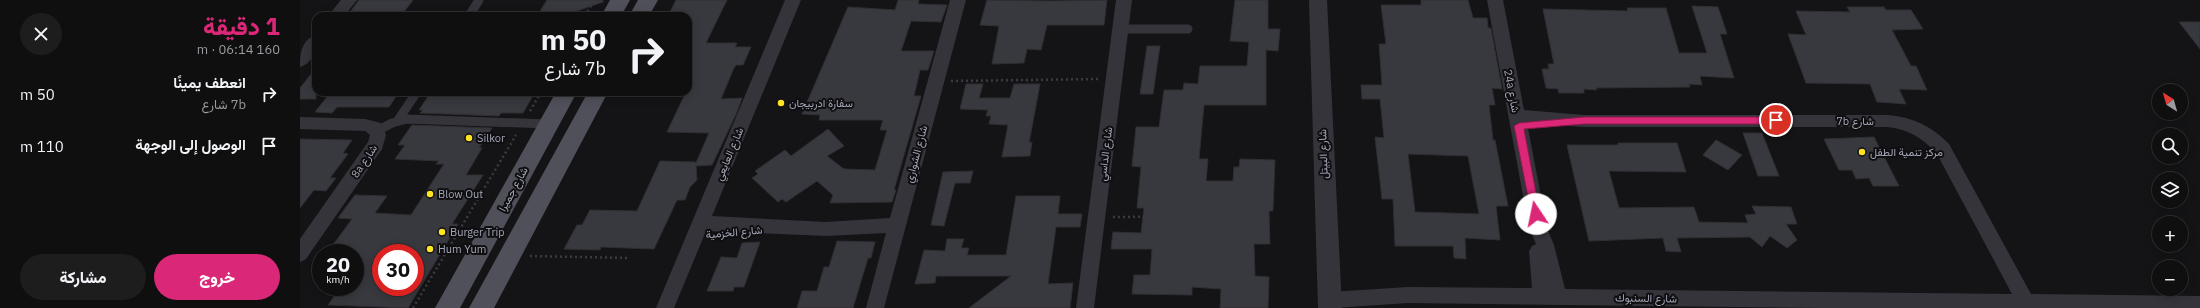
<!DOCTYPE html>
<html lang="ar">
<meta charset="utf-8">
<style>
body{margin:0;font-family:"IBM Plex Sans",Vazirmatn,sans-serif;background:#1d1d1e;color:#f1f3f6;direction:rtl;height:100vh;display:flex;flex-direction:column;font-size:15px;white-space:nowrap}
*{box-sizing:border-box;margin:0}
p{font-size:13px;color:#9b9c9f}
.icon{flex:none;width:22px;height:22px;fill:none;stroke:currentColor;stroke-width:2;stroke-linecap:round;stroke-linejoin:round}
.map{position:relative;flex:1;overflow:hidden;direction:ltr}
.panel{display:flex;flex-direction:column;background:#0f0f10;width:300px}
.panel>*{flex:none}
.top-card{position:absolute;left:12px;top:12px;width:380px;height:84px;border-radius:12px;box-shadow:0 2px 10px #0003,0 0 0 1px #2f2f30;direction:rtl;background:#0f0f10;color:#f1f3f6;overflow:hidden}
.needle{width:26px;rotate:323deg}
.fabs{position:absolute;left:1852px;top:84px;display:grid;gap:8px}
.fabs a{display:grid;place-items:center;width:36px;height:36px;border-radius:50%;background:#0f0f10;box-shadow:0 2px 10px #0003,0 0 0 1px #2f2f30;font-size:20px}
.speed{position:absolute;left:12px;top:244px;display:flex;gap:8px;font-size:20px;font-weight:700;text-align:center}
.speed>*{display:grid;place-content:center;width:52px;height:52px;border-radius:50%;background:#0f0f10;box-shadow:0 2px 10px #0003,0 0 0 1px #2f2f30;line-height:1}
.speed small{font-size:10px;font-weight:400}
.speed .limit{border:6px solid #d22;background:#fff;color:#111}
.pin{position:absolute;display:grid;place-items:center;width:34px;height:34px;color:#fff;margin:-17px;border:2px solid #fff;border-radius:50%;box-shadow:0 1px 4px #0007}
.me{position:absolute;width:44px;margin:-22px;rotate:349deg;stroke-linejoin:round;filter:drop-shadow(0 0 3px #0008)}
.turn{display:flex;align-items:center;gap:14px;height:84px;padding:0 20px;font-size:18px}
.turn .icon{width:52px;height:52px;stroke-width:2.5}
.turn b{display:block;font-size:28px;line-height:34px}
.round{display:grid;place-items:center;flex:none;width:42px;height:42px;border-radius:21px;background:#1d1d1e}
.headline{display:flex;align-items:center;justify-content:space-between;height:68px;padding:0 20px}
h1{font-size:24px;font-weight:800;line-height:30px;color:#db2777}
.button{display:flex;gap:8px;margin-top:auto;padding:8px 20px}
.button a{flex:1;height:46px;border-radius:24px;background:#db2777;color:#fff;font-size:16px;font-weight:800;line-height:46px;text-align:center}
.button a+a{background:#1d1d1e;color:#f1f3f6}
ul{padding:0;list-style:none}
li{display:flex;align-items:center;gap:12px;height:52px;padding:0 20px}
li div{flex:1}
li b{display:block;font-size:15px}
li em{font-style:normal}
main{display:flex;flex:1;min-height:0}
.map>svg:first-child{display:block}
</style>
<main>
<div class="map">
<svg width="1900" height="308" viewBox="0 0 1900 308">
<rect width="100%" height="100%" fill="#141416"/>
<path fill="#38393e" stroke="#2f2e32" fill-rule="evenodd" d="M59,0H113L101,16H47Z
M247,0H303V2L262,16H237Z
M376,0H427L406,43H437L435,47H451L443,65H436L433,70L421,99L442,98L437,112L412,165L396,166L397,180L390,187L385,200H377L354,249L301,247L300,250L264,249L277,225H282L290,210L337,211L360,161L395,162L396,163L409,133L367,132L386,92H388V16H368Z
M598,0H619L618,4L647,5L641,22L611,21L601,51H634L628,70H620L614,96H621L594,190H596L592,202L530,203L533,195L517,181L486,202L482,199L478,202L452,178L458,174L455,171L485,150L491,156L528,129L544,146L527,156L544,169L575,170L587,130H580L583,120H519L520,115L502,114L548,7L595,10Z
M687,0L749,1L807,0L804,25H747L741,50L727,49L724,63L692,64L699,26L680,25Z
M935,0H968V29H980L978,51L966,50V105H904L899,159H908L906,181H933L934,167H939L940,159L975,160L973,211H969L970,244H954L955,276L969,277L968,308H920L921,289L892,287V295L832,294L834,275H850L852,249H811L813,232L841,233L844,208H837L841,167L832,166L836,127H859L864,90H883L884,83L898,84L900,66H947L949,42L930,41Z
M1121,0H1168L1173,18H1187L1188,28H1191L1202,89L1192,88L1195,105H1189L1193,140H1195L1208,206H1196L1200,240L1165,238L1166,259L1154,258L1153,246H1095L1093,199H1082L1075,137L1084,138L1080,99H1062L1061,85H1082L1079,44H1086L1081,5H1121ZM1108,154L1168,156L1179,214L1115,212Z
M1392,6L1418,7L1427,34H1420L1434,78L1400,76L1402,85L1389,84L1390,87L1296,88L1297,90L1284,89V93H1259L1258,89L1246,88L1242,69H1249L1248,64H1254L1243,9L1328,11L1327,8H1366L1379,53H1407Z
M1547,7H1584L1586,10H1611L1623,29L1592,30L1611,66H1616L1627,90L1599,89L1606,104L1593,103L1577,102L1570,84L1506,83L1488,34L1506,35L1496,11L1550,12Z
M1879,22H1900V49Z
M847,46H860L853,94H840Z
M16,68V99H0V88Z
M666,84H683L679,98H710L714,84H740L729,143L732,142L730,156L702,157L708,125L689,124L691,116H686L688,110L660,109Z
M31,92H99L89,107H37L32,113L15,112Z
M131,92H235L223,113H201L199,116L120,113L123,110H119Z
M112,125L192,128L179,148H182L166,175H183L152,224H158L108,308L28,305L41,287H55V253H27L52,219L38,218L55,195L87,196L75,213L111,215L144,164H136L139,161L95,159L105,145H98ZM81,253H115V287H81Z
M1443,133H1462L1479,176H1458Z
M1574,137L1599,186H1573L1569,178L1556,179L1552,170H1539L1524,139Z
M0,139L52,140L43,153L48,154L30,178H36L26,191L14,190L0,208Z
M1416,140L1442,155L1428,170L1403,155Z
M1318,143H1377L1386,172L1309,171L1319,208L1394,207L1399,222L1448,223L1445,215L1456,214L1452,206L1491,207L1497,224H1486L1497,240L1487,248L1470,236L1462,247L1450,237L1377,238L1381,252L1366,251L1363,238L1289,241L1267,145H1318Z
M673,171L670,183H655L644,226L631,225L643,172Z
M716,196H760L758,214H782L780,227H756L748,284L773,283L770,308H669L711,276H636L635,283L615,284L624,250L645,251L647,239H664L661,248H669L667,255H706Z
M537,241L575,242L571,258H568L553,308H497L502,291H517L524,267H529Z
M460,242L444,287H434L433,291H407L421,257L437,258L442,243Z"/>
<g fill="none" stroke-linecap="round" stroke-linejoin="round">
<path stroke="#3a3b42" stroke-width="2.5" stroke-dasharray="2 3" stroke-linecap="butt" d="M285,16L294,0
M651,81L798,79
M230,111L241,92
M813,217L958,216
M230,256L330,258
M113,308L216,135"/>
<path stroke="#35343b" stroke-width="9" d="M169,16L179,0
M821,29H888
M98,120L117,92
M77,131L92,123L107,119L248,124"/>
<path fill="#35343b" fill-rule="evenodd" d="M41,0H57L44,16H28Z
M485,0H501L412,216L526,222L590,218L650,0H666L584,308H566L586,233L526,236L406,231L374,308H356Z
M816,0H832L794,308H776Z
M1187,0H1203L1224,110L1284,115H1587C1612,117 1632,126 1649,144L1731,294L1900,296V308H1525L1108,303L1034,308L1023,306L1021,300L1023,294L1030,292L1108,287L1232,288L1229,251L1232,246L1236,244L1229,228ZM1227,123L1284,127H1587C1608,129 1623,138 1637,154L1712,294L1265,289L1254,245L1247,228Z
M16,35C16,49 15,62 0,67C0,54 1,40 16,35Z
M0,117L65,119L81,123L86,135L82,149L6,259L0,262V239L68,142L70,135L65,131L0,129Z"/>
<path fill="#35343b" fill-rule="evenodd" d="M1009,0H1027L1042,308H1018Z"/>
<path fill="#50505a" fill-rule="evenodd" d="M310,0H330L321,16H301Z
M338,0H358L349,16H329Z
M256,92H277L160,308H135Z
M288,92H308L194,308H169Z"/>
</g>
<path fill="#db2777" stroke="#8e194d" d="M1284,117H1476L1480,120L1476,124H1284L1224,129L1240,214L1236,218L1232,217L1214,126L1219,123Z"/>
<g fill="#ffe423" stroke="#0f0f11" stroke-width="1.5">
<circle cx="481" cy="103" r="4"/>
<circle cx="169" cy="138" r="4"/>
<circle cx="1562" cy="152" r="4"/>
<circle cx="130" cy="194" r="4"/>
<circle cx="142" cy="232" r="4"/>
<circle cx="130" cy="249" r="4"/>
</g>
<g text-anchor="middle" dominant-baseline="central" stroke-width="4" stroke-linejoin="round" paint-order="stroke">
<g font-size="11" fill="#a4a6b7" stroke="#0f0f11">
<text transform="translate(1212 91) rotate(79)">24a شارع</text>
<text x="1555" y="121">7b شارع</text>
<text transform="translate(429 154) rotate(-67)">شارع العايعي</text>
<text transform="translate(616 154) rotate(-75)">شارع الشواري</text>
<text transform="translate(805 154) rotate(-83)">شارع الداسي</text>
<text transform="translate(1023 154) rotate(-92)">شارع البيتل</text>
<text transform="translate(64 161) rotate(-56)">8a شارع</text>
<text transform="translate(213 189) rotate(-61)">شارع جميرا</text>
<text transform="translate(434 232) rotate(-5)">شارع الخزمية</text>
<text transform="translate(1346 298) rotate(1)">شارع السنبوك</text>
</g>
<g font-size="11" fill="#a4a6b7" stroke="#0f0f11" text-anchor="start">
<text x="489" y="103">سفارة ادربيجان</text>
<text x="177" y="138">Silkor</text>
<text x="1570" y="152">مركز تنمية الطفل</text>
<text x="138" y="194">Blow Out</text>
<text x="150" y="232">Burger Trip</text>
<text x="138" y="249">Hum Yum</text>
</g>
</g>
</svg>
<div class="fabs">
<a><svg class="needle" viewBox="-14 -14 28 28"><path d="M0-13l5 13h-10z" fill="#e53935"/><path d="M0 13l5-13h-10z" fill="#9b9c9f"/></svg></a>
<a><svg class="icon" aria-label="search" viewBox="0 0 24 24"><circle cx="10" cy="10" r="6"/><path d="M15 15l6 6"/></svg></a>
<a><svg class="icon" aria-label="layers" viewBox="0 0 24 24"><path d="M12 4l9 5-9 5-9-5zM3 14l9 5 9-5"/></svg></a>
<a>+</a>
<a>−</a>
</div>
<div class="speed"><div>20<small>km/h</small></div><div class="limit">30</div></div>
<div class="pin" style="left:1476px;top:120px;background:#d93025"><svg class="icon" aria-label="arrive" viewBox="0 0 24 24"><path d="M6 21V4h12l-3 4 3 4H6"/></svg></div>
<svg class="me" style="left:1236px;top:214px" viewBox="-20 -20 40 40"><circle r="19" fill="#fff"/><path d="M0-13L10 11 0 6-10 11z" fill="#db2777"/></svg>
<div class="top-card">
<div class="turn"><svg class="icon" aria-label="right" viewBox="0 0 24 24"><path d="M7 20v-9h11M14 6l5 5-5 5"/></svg><div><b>50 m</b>7b شارع</div></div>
</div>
</div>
<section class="panel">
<div class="headline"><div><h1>1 دقيقة</h1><p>160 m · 06:14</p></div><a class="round"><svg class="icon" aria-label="close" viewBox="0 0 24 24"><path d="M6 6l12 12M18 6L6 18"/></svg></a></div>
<ul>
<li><svg class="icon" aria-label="right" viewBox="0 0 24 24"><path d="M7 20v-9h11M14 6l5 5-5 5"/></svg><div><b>انعطف يمينًا</b><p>7b شارع</p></div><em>50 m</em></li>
<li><svg class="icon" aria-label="arrive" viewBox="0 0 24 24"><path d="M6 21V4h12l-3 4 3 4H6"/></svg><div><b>الوصول إلى الوجهة</b></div><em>110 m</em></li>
</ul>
<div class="button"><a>خروج</a><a>مشاركة</a></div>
</section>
</main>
